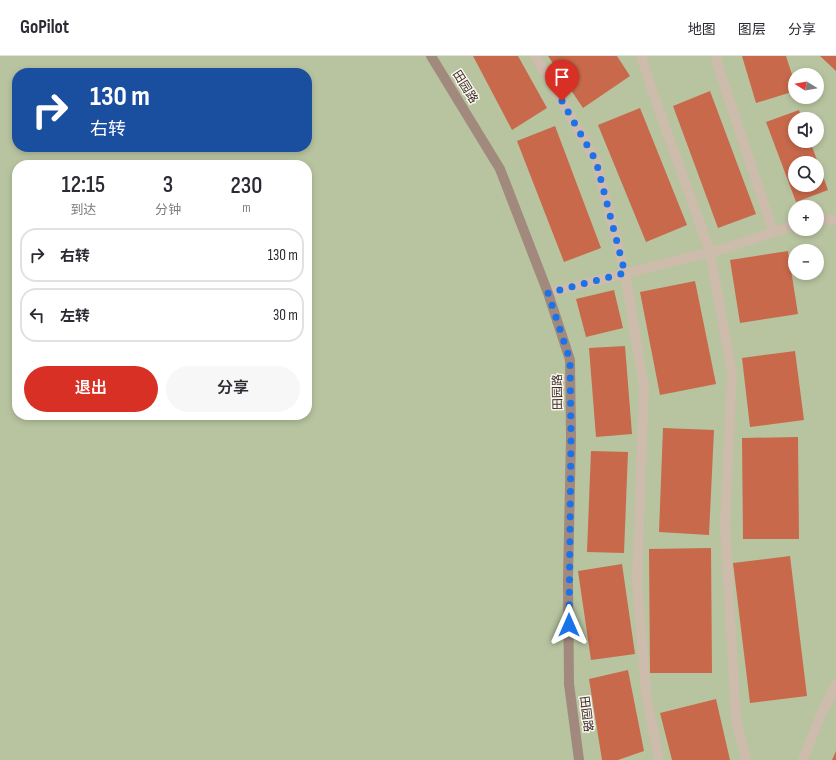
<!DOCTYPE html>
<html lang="zh">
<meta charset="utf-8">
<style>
body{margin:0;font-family:"Sofia Sans Condensed","Noto Sans SC",sans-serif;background:#f7f7f7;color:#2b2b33;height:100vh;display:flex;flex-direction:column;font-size:15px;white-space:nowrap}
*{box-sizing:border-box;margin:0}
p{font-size:13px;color:#7c7c81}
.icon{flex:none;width:22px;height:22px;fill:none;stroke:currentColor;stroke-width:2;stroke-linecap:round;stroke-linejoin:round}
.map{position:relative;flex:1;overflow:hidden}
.side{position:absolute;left:12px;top:104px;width:300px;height:260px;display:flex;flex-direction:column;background:#fff;border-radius:16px;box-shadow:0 2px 6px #0003}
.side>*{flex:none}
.top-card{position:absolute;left:12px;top:12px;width:300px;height:84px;border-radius:16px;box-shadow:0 2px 6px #0003;background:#1a4fa0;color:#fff;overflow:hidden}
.needle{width:26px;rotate:281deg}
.tools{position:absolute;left:788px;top:12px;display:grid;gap:8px}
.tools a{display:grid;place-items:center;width:36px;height:36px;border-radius:50%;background:#fff;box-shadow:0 2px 6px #0003;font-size:20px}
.pin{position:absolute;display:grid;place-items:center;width:34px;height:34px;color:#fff;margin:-41px -17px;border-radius:50% 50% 50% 0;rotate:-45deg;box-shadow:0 0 4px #0007}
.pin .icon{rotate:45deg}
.me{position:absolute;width:44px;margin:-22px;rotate:0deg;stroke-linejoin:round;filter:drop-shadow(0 0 3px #0008)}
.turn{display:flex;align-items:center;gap:14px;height:84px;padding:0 12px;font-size:18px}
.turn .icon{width:52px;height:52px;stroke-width:2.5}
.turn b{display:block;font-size:28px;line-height:34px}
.eta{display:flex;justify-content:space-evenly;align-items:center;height:68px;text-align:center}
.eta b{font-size:24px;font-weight:600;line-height:28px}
.action{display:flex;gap:8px;margin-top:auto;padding:8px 12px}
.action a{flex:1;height:46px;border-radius:24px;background:#d93025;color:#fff;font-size:16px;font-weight:600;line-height:46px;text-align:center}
.action a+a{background:#f7f7f7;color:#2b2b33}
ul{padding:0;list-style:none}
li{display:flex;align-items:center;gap:12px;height:54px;margin:0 8px 6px;padding:0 4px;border:2px solid #e1e1e2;border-radius:16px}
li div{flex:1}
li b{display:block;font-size:15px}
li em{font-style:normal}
header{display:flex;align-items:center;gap:24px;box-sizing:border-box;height:56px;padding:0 20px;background:#fff;border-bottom:1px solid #e1e1e2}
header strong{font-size:19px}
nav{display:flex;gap:22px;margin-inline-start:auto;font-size:14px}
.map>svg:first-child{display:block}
</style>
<header>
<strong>GoPilot</strong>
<nav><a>地图</a><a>图层</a><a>分享</a></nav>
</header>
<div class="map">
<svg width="836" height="704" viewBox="0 0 836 704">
<rect width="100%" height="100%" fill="#f4ebe1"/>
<path fill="#b8c4a0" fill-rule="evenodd" d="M0,0H836V704H0ZM17,17H307V91H17ZM795,19H817V41H795ZM795,63H817V85H795ZM795,107H817V129H795ZM17,109H307V359H17ZM795,151H817V173H795ZM795,195H817V217H795Z"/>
<path fill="#c8694b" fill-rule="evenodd" d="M473,0H518L547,52L512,74Z
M548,0H617L630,20L583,52Z
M742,0H786L795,28V35L756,47Z
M820,0H836V15Z
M710,35L756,158L718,172L673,50Z
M640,52L687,169L646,186L598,69Z
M799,54L802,63H795V85H810L828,134L796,146L766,66ZM795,107H817V129H795Z
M555,70L601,192L564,206L517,85Z
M788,195L798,258L740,267L730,204Z
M695,225L716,328L660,339L640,236Z
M614,234L623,272L586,281L576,243Z
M625,290L632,378L596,381L589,292Z
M795,295L804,364L750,371L742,302Z
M663,372L714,374L709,479L659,476Z
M798,381L799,483H743L742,382Z
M591,395L628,396L624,497L587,496Z
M711,492L712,617H650L649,493Z
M790,500L807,640L750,647L733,507Z
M622,508L635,598L591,604L578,515Z
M628,614L644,695L618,704H602L589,623Z
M716,643L730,704H672L660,657Z
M836,695V704H832Z"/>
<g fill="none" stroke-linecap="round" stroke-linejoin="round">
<path stroke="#cdbbac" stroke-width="10" d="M535,0L548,21L596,105L625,217L644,331L637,524L646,638L659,704
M641,0L653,37L710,196L732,317L725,469L736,664L746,704
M717,0V7L773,176
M817,163L836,164
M548,237L726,192L795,169
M803,704L820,661L836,629"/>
<path stroke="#a18a7d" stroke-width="10" d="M431,0L500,113L548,237L570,304L571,381L568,525L569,628L579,704"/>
</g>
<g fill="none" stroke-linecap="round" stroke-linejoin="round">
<path stroke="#1a73e8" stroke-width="7" stroke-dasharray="0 12.6" d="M562,45L596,105L625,217L548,237L570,304L571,382L569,569"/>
</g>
<g text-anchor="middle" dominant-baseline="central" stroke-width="3" stroke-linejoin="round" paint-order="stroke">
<g font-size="12" fill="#3b302b" stroke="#fbf5ee">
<text transform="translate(465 31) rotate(58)">田园路</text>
<text transform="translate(558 336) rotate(-91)">田园路</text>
<text transform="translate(586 658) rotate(83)">田园路</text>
</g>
</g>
</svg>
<div class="tools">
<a><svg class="needle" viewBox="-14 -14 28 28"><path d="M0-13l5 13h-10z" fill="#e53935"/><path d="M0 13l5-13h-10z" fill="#7c7c81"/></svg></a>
<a><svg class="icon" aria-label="sound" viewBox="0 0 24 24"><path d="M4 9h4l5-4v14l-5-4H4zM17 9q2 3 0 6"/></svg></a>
<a><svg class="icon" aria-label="search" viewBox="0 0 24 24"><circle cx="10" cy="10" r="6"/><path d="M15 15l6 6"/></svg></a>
<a>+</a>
<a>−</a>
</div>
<div class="pin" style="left:562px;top:45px;background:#d93025"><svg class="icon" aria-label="arrive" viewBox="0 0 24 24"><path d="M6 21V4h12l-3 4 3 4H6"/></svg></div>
<svg class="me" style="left:569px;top:569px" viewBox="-20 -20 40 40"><path d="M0-17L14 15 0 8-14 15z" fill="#1a73e8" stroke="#fff" stroke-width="4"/></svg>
<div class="top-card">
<div class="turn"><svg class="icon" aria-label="right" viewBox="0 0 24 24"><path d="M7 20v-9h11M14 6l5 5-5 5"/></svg><div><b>130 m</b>右转</div></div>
</div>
<section class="side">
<div class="eta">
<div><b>12:15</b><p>到达</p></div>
<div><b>3</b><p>分钟</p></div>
<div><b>230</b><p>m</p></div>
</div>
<ul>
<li><svg class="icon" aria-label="right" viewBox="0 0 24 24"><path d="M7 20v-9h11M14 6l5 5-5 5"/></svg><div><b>右转</b></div><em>130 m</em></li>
<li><svg class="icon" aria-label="left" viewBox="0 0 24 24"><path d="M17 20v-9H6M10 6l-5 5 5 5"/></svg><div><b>左转</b></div><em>30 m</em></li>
</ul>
<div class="action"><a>退出</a><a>分享</a></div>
</section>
</div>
